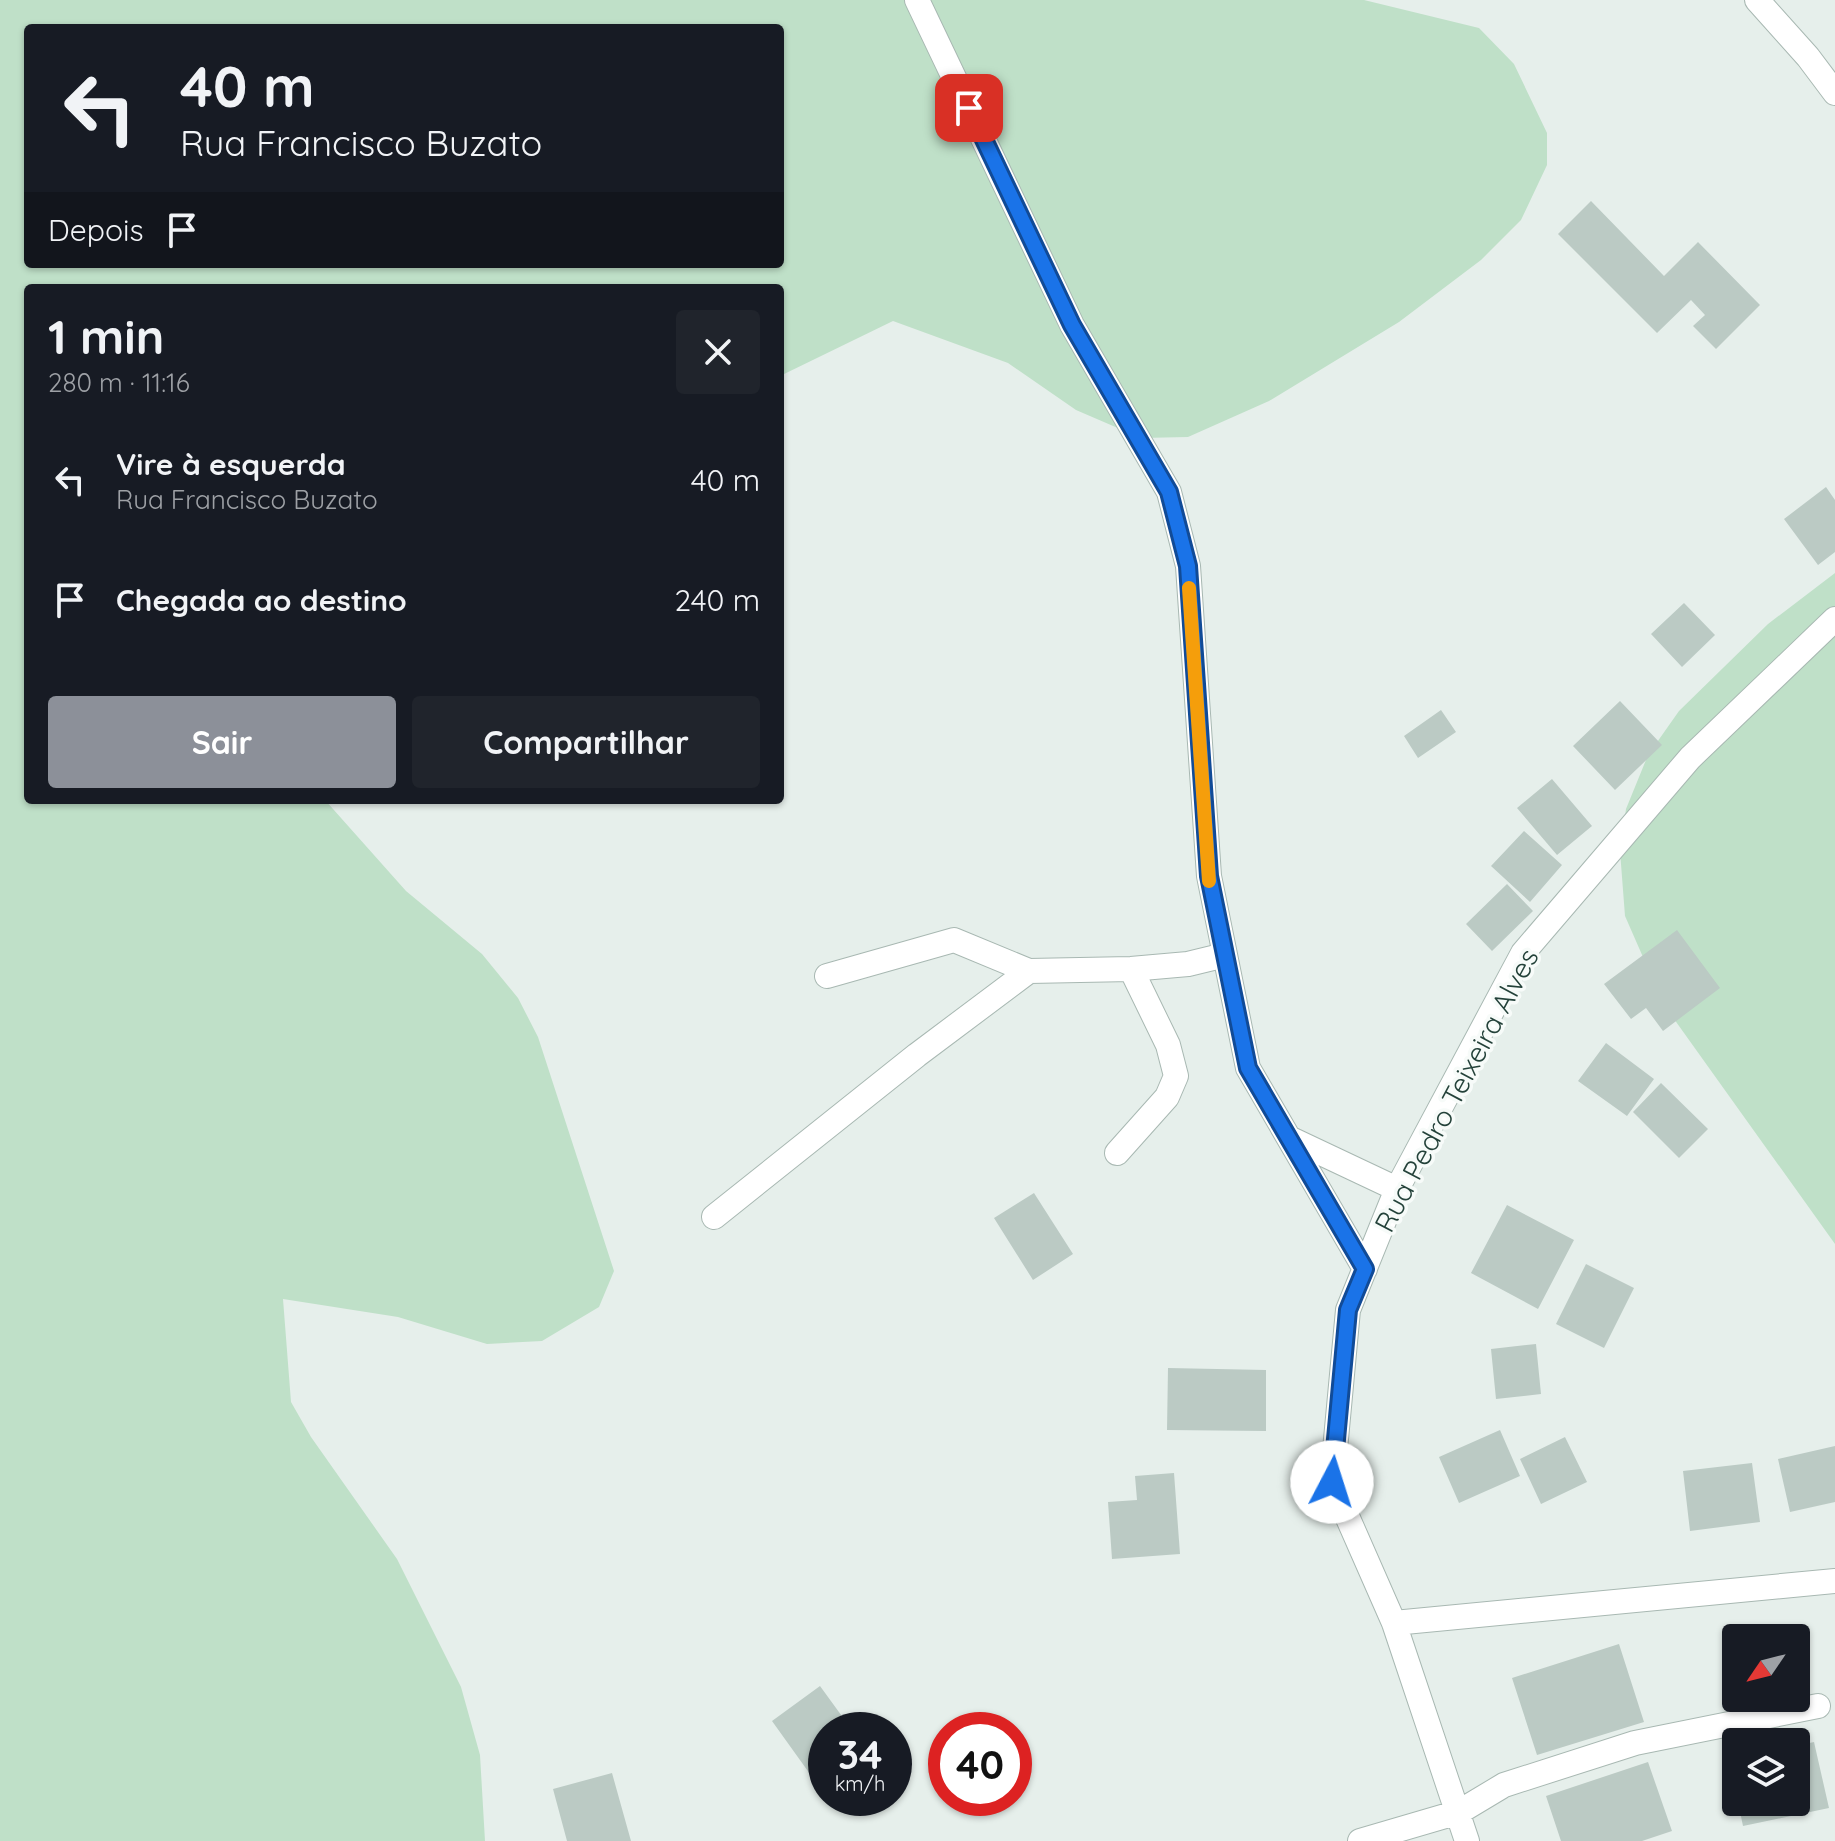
<!DOCTYPE html>
<html lang="pt">
<meta charset="utf-8">
<style>
body{margin:0;font-family:Quicksand,sans-serif;background:#20242c;color:#f1f3f6;height:100vh;display:flex;flex-direction:column;font-size:30px;white-space:nowrap}
*{box-sizing:border-box;margin:0}
p{font-size:26px;color:#9ea1a6}
.icon{flex:none;width:44px;height:44px;fill:none;stroke:currentColor;stroke-width:2;stroke-linecap:round;stroke-linejoin:round}
.map{position:relative;flex:1;overflow:hidden}
.sheet{position:absolute;left:24px;top:284px;width:760px;height:520px;display:flex;flex-direction:column;background:#171b24;border-radius:8px;box-shadow:0 2px 6px #0004}
.sheet>*{flex:none}
.guide{position:absolute;left:24px;top:24px;width:760px;height:244px;border-radius:8px;box-shadow:0 2px 6px #0004;background:#171b24;color:#f1f3f6;overflow:hidden}
.needle{width:52px;rotate:235deg}
.tools{position:absolute;left:1722px;top:1624px;display:grid;gap:16px}
.tools a{display:grid;place-items:center;width:88px;height:88px;border-radius:8px;background:#171b24;box-shadow:0 2px 6px #0004;font-size:40px}
.speed{position:absolute;left:808px;top:1712px;display:flex;gap:16px;font-size:40px;font-weight:700;text-align:center}
.speed>*{display:grid;place-content:center;width:104px;height:104px;border-radius:50%;background:#171b24;box-shadow:0 2px 6px #0004;line-height:1}
.speed small{font-size:20px;font-weight:400}
.speed .limit{border:12px solid #d22;background:#fff;color:#111}
.pin{position:absolute;display:grid;place-items:center;width:68px;height:68px;color:#fff;margin:-34px;border-radius:16px;box-shadow:0 4px 12px #0006}
.me{position:absolute;width:88px;margin:-44px;rotate:5deg;stroke-linejoin:round;filter:drop-shadow(0 0 6px #0008)}
.turn{display:flex;align-items:center;gap:28px;height:168px;padding:0 24px;font-size:36px}
.turn .icon{width:104px;height:104px;stroke-width:2.5}
.turn b{display:block;font-size:56px;line-height:68px}
.then{display:flex;align-items:center;height:76px;padding:0 24px;background:#0003;gap:16px;font-size:30px}
.round{display:grid;place-items:center;flex:none;width:84px;height:84px;border-radius:8px;background:#20242c}
.headline{display:flex;align-items:center;justify-content:space-between;height:136px;padding:0 24px}
h1{font-size:48px;font-weight:700;line-height:60px}
.cta{display:flex;gap:16px;margin-top:auto;padding:16px 24px}
.cta a{flex:1;height:92px;border-radius:8px;background:#8c9099;color:#fff;font-size:32px;font-weight:700;line-height:92px;text-align:center}
.cta a+a{background:#20242c;color:#f1f3f6}
ul{padding:0;list-style:none}
li{display:flex;align-items:center;gap:24px;height:120px;padding:0 24px}
li div{flex:1}
li b{display:block;font-size:30px}
li em{font-style:normal}
.map>svg:first-child{display:block}
</style>
<div class="map">
<svg width="1835" height="1841" viewBox="0 0 1835 1841">
<rect width="100%" height="100%" fill="#e6efeb"/>
<path fill="#bfe0c8" fill-rule="evenodd" d="M0,0H1364L1479,28L1514,64L1547,133V165L1521,220L1481,260L1399,322L1269,401L1188,437L1141,438L1076,410L1008,363L893,321L780,376V288H28V800H325L406,891L482,954L518,998L538,1037L614,1271L599,1307L542,1341L487,1344L398,1317L283,1299L291,1402L311,1437L397,1559L461,1687L480,1755L485,1841H0ZM28,28H780V264H28Z
M1835,573V1244L1664,1005L1625,916L1620,851L1626,809L1648,755L1679,711L1768,624Z"/>
<path fill="#bbcac4" d="M1591,201L1664,276L1698,242L1760,305L1716,349L1693,326L1705,315L1691,300L1657,333L1558,234Z
M1826,487L1835,500V552L1818,565L1784,519Z
M1684,603L1715,635L1682,667L1651,634Z
M1620,701L1662,745L1615,790L1573,746Z
M1441,710L1456,732L1418,758L1404,736Z
M1552,779L1592,826L1557,855L1517,808Z
M1524,831L1562,865L1530,902L1491,866Z
M1507,884L1533,911L1492,951L1466,924Z
M1677,930L1720,988L1663,1031L1646,1008L1631,1019L1604,984Z
M1606,1043L1654,1079L1627,1116L1578,1081Z
M1661,1083L1708,1129L1679,1158L1633,1112Z
M1034,1193L1073,1254L1033,1280L994,1218Z
M1507,1205L1574,1240L1538,1309L1471,1273Z
M1586,1264L1634,1288L1604,1348L1556,1324Z
M1536,1344L1541,1394L1496,1399L1491,1349Z
M1168,1368L1266,1370V1431L1167,1430Z
M1500,1430L1520,1476L1459,1503L1439,1457Z
M1565,1437L1587,1482L1541,1504L1520,1459Z
M1835,1446V1502L1790,1512L1778,1459Z
M1752,1463L1760,1522L1690,1531L1683,1471Z
M1174,1473L1180,1554L1112,1559L1108,1502L1137,1500L1135,1476Z
M1619,1644L1644,1722L1537,1755L1512,1678Z
M820,1686L852,1730H826V1773L815,1781L772,1721Z
M1814,1742L1829,1808L1743,1826L1738,1802H1796V1746Z
M1736,1759V1789H1735L1728,1760Z
M1648,1762L1672,1831L1642,1841H1561L1546,1796Z
M612,1773L631,1841H567L553,1789Z"/>
<g fill="none" stroke-linecap="round" stroke-linejoin="round">
<g stroke="#a8b8b2" stroke-width="26">
<path id="minor" d="M917,0L1072,325L1169,492L1188,566L1209,876L1248,1068L1365,1269
M1757,0L1808,57L1835,93
M827,976L954,940L1029,971
M1289,1138L1397,1189
M1117,1153L1167,1097L1176,1076L1168,1045L1131,969
M714,1217L917,1055L1029,971L1131,969L1188,964L1225,955
M1394,1623L1835,1581
M1360,1841L1459,1812L1504,1785L1635,1743L1818,1706
M1467,1841L1394,1623L1332,1482L1348,1310L1397,1189L1523,953L1690,758L1835,619"/>
</g>
<use href="#minor" stroke="#fff" stroke-width="24"/>
</g>
<g fill="none" stroke-linecap="round" stroke-linejoin="round">
<g stroke="#114b97" stroke-width="20">
<path id="route" d="M969,108L1072,325L1169,492L1188,566L1209,876L1248,1068L1365,1269L1348,1310L1332,1482"/>
</g>
<use href="#route" stroke="#1a73e8" stroke-width="14"/>
<path stroke="#f59e0b" stroke-width="14" d="M1189,588L1209,881"/>
</g>
<g text-anchor="middle" dominant-baseline="central" stroke-width="7" stroke-linejoin="round" paint-order="stroke">
<g font-size="28" fill="#24423a" stroke="#f7fbf9">
<text transform="translate(1456 1090) rotate(-62)">Rua Pedro Teixeira Alves</text>
</g>
</g>
</svg>
<div class="tools">
<a><svg class="needle" viewBox="-14 -14 28 28"><path d="M0-13l5 13h-10z" fill="#e53935"/><path d="M0 13l5-13h-10z" fill="#9ea1a6"/></svg></a>
<a><svg class="icon" aria-label="layers" viewBox="0 0 24 24"><path d="M12 4l9 5-9 5-9-5zM3 14l9 5 9-5"/></svg></a>
</div>
<div class="speed"><div>34<small>km/h</small></div><div class="limit">40</div></div>
<div class="pin" style="left:969px;top:108px;background:#d93025"><svg class="icon" aria-label="arrive" viewBox="0 0 24 24"><path d="M6 21V4h12l-3 4 3 4H6"/></svg></div>
<svg class="me" style="left:1332px;top:1482px" viewBox="-20 -20 40 40"><circle r="19" fill="#fff"/><path d="M0-13L10 11 0 6-10 11z" fill="#1a73e8"/></svg>
<div class="guide">
<div class="turn"><svg class="icon" aria-label="left" viewBox="0 0 24 24"><path d="M17 20v-9H6M10 6l-5 5 5 5"/></svg><div><b>40 m</b>Rua Francisco Buzato</div></div>
<div class="then">Depois<svg class="icon" aria-label="arrive" viewBox="0 0 24 24"><path d="M6 21V4h12l-3 4 3 4H6"/></svg></div>
</div>
<section class="sheet">
<div class="headline"><div><h1>1 min</h1><p>280 m · 11:16</p></div><a class="round"><svg class="icon" aria-label="close" viewBox="0 0 24 24"><path d="M6 6l12 12M18 6L6 18"/></svg></a></div>
<ul>
<li><svg class="icon" aria-label="left" viewBox="0 0 24 24"><path d="M17 20v-9H6M10 6l-5 5 5 5"/></svg><div><b>Vire à esquerda</b><p>Rua Francisco Buzato</p></div><em>40 m</em></li>
<li><svg class="icon" aria-label="arrive" viewBox="0 0 24 24"><path d="M6 21V4h12l-3 4 3 4H6"/></svg><div><b>Chegada ao destino</b></div><em>240 m</em></li>
</ul>
<div class="cta"><a>Sair</a><a>Compartilhar</a></div>
</section>
</div>
